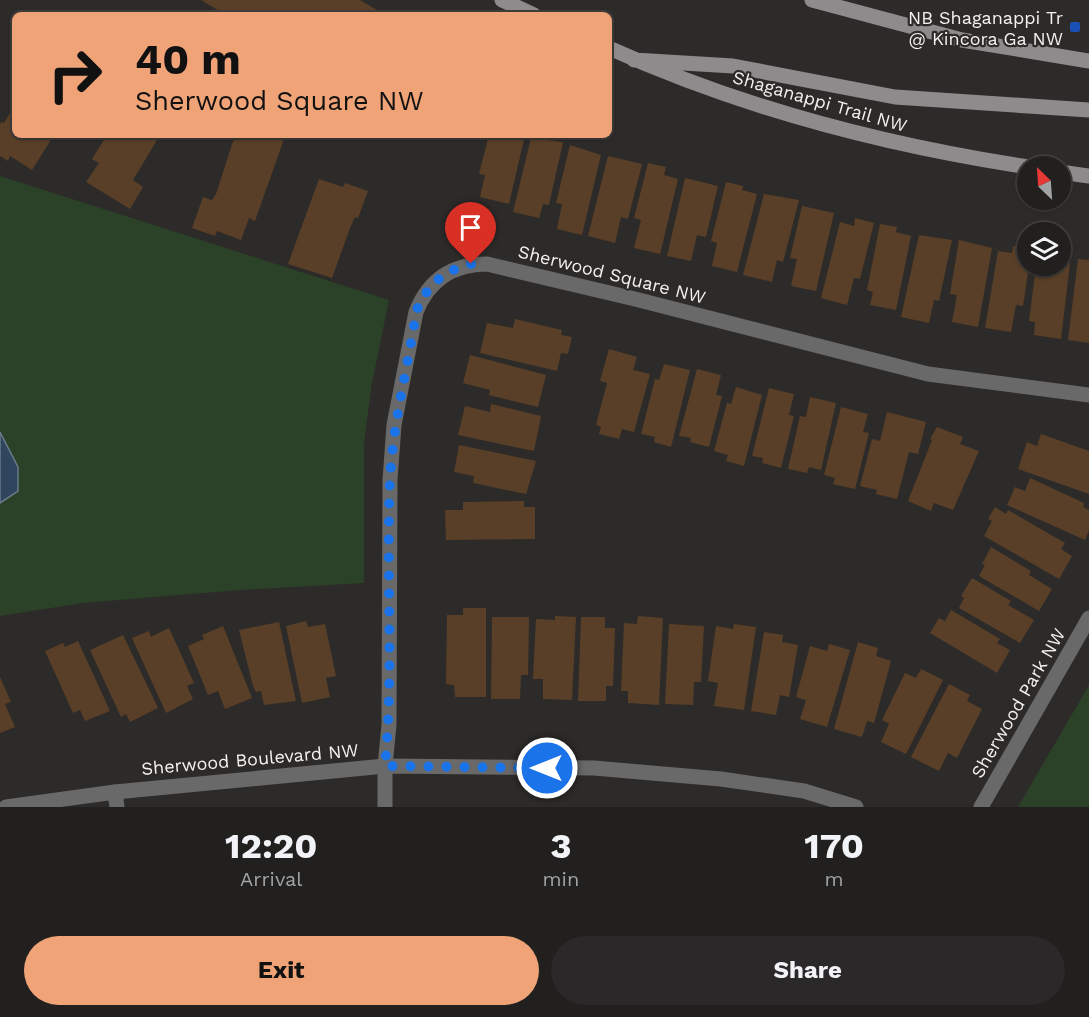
<!DOCTYPE html>
<style>
body{margin:0;font-family:"Work Sans",sans-serif;background:#2a2828;color:#f1f3f6;height:100vh;display:flex;flex-direction:column;font-size:22px;white-space:nowrap}
*{box-sizing:border-box;margin:0}
p{font-size:20px;color:#a2a3a4}
.icon{flex:none;width:33px;height:33px;fill:none;stroke:currentColor;stroke-width:2;stroke-linecap:round;stroke-linejoin:round}
.map{position:relative;height:807px;overflow:hidden}
.sheet{display:flex;flex-direction:column;background:#22201f;flex:1}
.sheet>*{flex:none}
.banner{position:absolute;left:12px;top:12px;width:600px;height:126px;border-radius:9px;box-shadow:0 2px 4px #0004,0 0 0 2px #3f3e3d;background:#efa377;color:#111;overflow:hidden}
.needle{width:39px;rotate:335deg}
.buttons{position:absolute;left:1017px;top:156px;display:grid;gap:12px}
.buttons a{display:grid;place-items:center;width:54px;height:54px;border-radius:50%;background:#22201f;box-shadow:0 2px 4px #0004,0 0 0 2px #3f3e3d;font-size:30px}
.pin{position:absolute;display:grid;place-items:center;width:51px;height:51px;color:#fff;margin:-62px -26px;border-radius:50% 50% 50% 0;rotate:-45deg;box-shadow:0 0 6px #0007}
.pin .icon{rotate:45deg}
.me{position:absolute;width:66px;margin:-33px;rotate:270deg;stroke-linejoin:round;filter:drop-shadow(0 0 4px #0008)}
.turn{display:flex;align-items:center;gap:21px;height:126px;padding:0 24px;font-size:27px}
.turn .icon{width:78px;height:78px;stroke-width:2.5}
.turn b{display:block;font-size:42px;line-height:51px}
.eta{display:flex;justify-content:space-evenly;align-items:center;height:102px;text-align:center}
.eta b{font-size:36px;font-weight:700;line-height:42px}
.button{display:flex;gap:12px;margin-top:auto;padding:12px 24px}
.button a{flex:1;height:69px;border-radius:36px;background:#efa377;color:#111;font-size:24px;font-weight:700;line-height:69px;text-align:center}
.button a+a{background:#2a2828;color:#f1f3f6}
.map>svg:first-child{display:block}
</style>
<div class="map">
<svg width="1089" height="807" viewBox="0 0 1089 807">
<rect width="100%" height="100%" fill="#2d2b29"/>
<path fill="#2b4128" d="M0,176L389,300L372,383L364,442V583L240,590L83,603L0,616Z
M1089,685V807H1018Z"/>
<path fill="#30465f" stroke="#6a7a8a" stroke-width="1.5" d="M0,432L18,467V491L0,503Z"/>
<path fill="#593f27" d="M201,0H360L385,15H226Z
M12,110L15,112V135H54L32,170L10,156L8,161L0,156V124L1,122L4,123Z
M107,135H160L133,180L143,187L130,209L86,182L99,163L92,159Z
M235,135H273L284,139L255,221L249,218L241,240L217,231L215,236L192,228L203,197L212,200L216,194Z
M489,135H525L509,204L480,197L485,175L479,174Z
M531,138L563,142L549,205L543,204L539,218L513,212Z
M570,145L601,155L582,235L557,229L562,204L556,203Z
M608,156L642,164L628,219L621,217L615,243L588,236Z
M648,163L666,167L664,175L678,179L660,254L634,248L641,220L634,218Z
M685,178L718,186L706,237L697,235L691,261L667,256Z
M319,179L343,187L345,183L368,191L358,218L355,217L350,228L332,278L288,264Z
M726,182L743,186L742,190L757,194L737,272L712,266L717,243L711,241Z
M764,194L799,200L783,262L777,260L772,282L743,275Z
M802,206L834,213L816,291L791,286L797,259L790,258Z
M855,218L874,223L860,279L854,278L847,305L821,298L840,222L854,226Z
M880,224L897,227L896,232L911,236L896,310L870,305L873,292L867,290Z
M919,235L952,240L939,301L934,300L929,323L901,317Z
M959,240L992,248L978,327L952,322L957,295L950,294Z
M1013,246L1028,248V266H1029L1023,306L1016,305L1011,332L985,328L998,251L1012,253Z
M1078,259L1089,260V343L1068,340Z
M1060,261L1070,263L1061,339L1034,335L1035,322L1029,321L1036,266H1060Z
M515,319L562,330L561,335L572,337L568,354L561,353L557,371L480,353L487,323L513,328Z
M609,349L637,357L633,370L650,374L634,432L622,429L619,439L599,434L601,427L596,425L607,383L600,381Z
M470,355L546,375L538,407L489,395L490,390L463,383Z
M664,364L690,370L671,447L654,442L655,437L641,434L655,379L659,380Z
M697,369L721,375L716,395L722,396L709,447L690,442L691,438L679,436Z
M736,387L762,395L744,466L726,461L728,455L714,451L727,403L731,404Z
M769,388L794,394L789,415L794,416L781,468L762,463L763,458L752,456Z
M810,397L836,403L821,470L809,467L807,473L788,469L800,416L806,417Z
M491,404L541,416L534,451L458,435L465,406L490,412Z
M841,407L868,414L863,432L869,433L855,489L833,484L835,478L824,475Z
M887,412L926,422L918,454L909,452L897,499L876,494L877,490L860,486L872,439L880,441Z
M937,427L963,437L960,444L979,451L953,510L934,503L931,511L908,501L932,440L930,439Z
M1041,434L1089,451V494L1018,469L1027,442L1037,446Z
M459,445L536,461L526,494L473,483L474,476L454,472Z
M1030,478L1084,503L1083,507L1089,510V530L1085,540L1007,505L1015,487L1025,491Z
M524,501V507H535V539L446,540L445,510H463V502Z
M995,507L1006,514L1008,510L1065,543L1061,549L1072,556L1059,579L984,536L992,521L988,519Z
M991,547L1031,571L1029,575L1052,589L1039,611L979,576L985,565L982,564Z
M972,578L1011,601L1008,605L1034,620L1020,643L959,608L964,598L961,596Z
M463,608H486V697H455L454,685L446,684L447,615H463Z
M951,610L1000,639L997,643L1010,650L997,673L930,633L939,618L945,621Z
M555,616L576,617L572,700L543,699V679H533L536,619L555,620Z
M638,616L663,618L659,705L628,703V691H621L624,623L637,624Z
M492,617H529L528,675H521L520,699H491Z
M581,617H605V628H615L613,686H606V701H578Z
M306,621L308,627L325,624L336,676L326,678L330,697L302,703L286,626Z
M279,622L296,701L264,705L261,691L256,692L253,686L239,630Z
M669,624L704,626L701,682H694L693,705L665,704Z
M734,624L756,627L744,710L714,706L718,683L708,681L716,626L733,629Z
M223,626L252,698L225,709L218,691L208,695L188,646L204,639L202,635Z
M169,628L194,683L187,686L193,699L166,713L132,638L149,631L151,637Z
M764,632L783,635L782,642L798,645L789,697L780,695L776,715L751,711Z
M123,635L158,708L130,722L126,714L121,717L90,650Z
M78,641L110,711L85,721L80,710L73,713L45,651L63,643L65,647Z
M858,642L878,648L876,656L891,661L874,723L867,721L862,737L834,729Z
M829,644L850,650L827,727L800,719L806,700L796,697L810,646L827,651Z
M921,669L943,680L906,754L881,742L889,724L882,720L905,673L916,678Z
M0,677L11,702L5,704L15,727L0,733Z
M949,684L970,695L967,701L982,709L957,758L948,753L939,771L911,757Z"/>
<g fill="none" stroke-linecap="round" stroke-linejoin="round">
<path stroke="#6a6969" stroke-width="15" d="M115,792L117,807
M385,807V766L389,725L390,480L394,425L416,312C429,279 453,264 487,264L635,299L928,374L1089,395
M981,807L1089,618"/>
<path stroke="#6a6969" stroke-width="15" d="M6,807L115,792L385,766L594,768L721,779L804,791L856,807"/>
<path stroke="#8e8b8c" stroke-width="15" d="M502,0L534,15
M812,0L962,40L1089,61
M609,48C742,108 883,145 1028,167
M634,60L733,66L895,97L1089,110
M1060,172L1089,176"/>
</g>
<g fill="none" stroke-linecap="round" stroke-linejoin="round">
<path stroke="#1a73e8" stroke-width="10" stroke-dasharray="0 18" d="M471,264C443,271 427,285 416,312C408,368 393,422 390,479C386,574 394,671 385,766L547,768"/>
</g>
<rect fill="#1a4fb4" stroke="#2d2b29" stroke-width="2" x="1069" y="21" width="12" height="12" rx="3"/>
<g text-anchor="middle" dominant-baseline="central" stroke-width="4.5" stroke-linejoin="round" paint-order="stroke">
<g font-size="18" fill="#f3f2f0" stroke="#2d2b29" text-anchor="end">
<text x="1063" y="17">NB Shaganappi Tr<tspan x="1063" dy="21">@ Kincora Ga NW</tspan></text>
</g>
<g font-size="18" fill="#f3f2f0" stroke="#2d2b29">
<text transform="translate(820 101) rotate(16)">Shaganappi Trail NW</text>
<text transform="translate(612 274) rotate(14)">Sherwood Square NW</text>
<text transform="translate(1018 703) rotate(-60)">Sherwood Park NW</text>
<text transform="translate(250 759) rotate(-5)">Sherwood Boulevard NW</text>
</g>
</g>
</svg>
<div class="buttons">
<a><svg class="needle" viewBox="-14 -14 28 28"><path d="M0-13l5 13h-10z" fill="#e53935"/><path d="M0 13l5-13h-10z" fill="#a2a3a4"/></svg></a>
<a><svg class="icon" aria-label="layers" viewBox="0 0 24 24"><path d="M12 4l9 5-9 5-9-5zM3 14l9 5 9-5"/></svg></a>
</div>
<div class="pin" style="left:471px;top:264px;background:#d93025"><svg class="icon" aria-label="arrive" viewBox="0 0 24 24"><path d="M6 21V4h12l-3 4 3 4H6"/></svg></div>
<svg class="me" style="left:547px;top:768px" viewBox="-20 -20 40 40"><circle r="17" fill="#1a73e8" stroke="#fff" stroke-width="3"/><path d="M0-11L8 9 0 5-8 9z" fill="#fff"/></svg>
<div class="banner">
<div class="turn"><svg class="icon" aria-label="right" viewBox="0 0 24 24"><path d="M7 20v-9h11M14 6l5 5-5 5"/></svg><div><b>40 m</b>Sherwood Square NW</div></div>
</div>
</div>
<section class="sheet">
<div class="eta">
<div><b>12:20</b><p>Arrival</p></div>
<div><b>3</b><p>min</p></div>
<div><b>170</b><p>m</p></div>
</div>
<div class="button"><a>Exit</a><a>Share</a></div>
</section>
